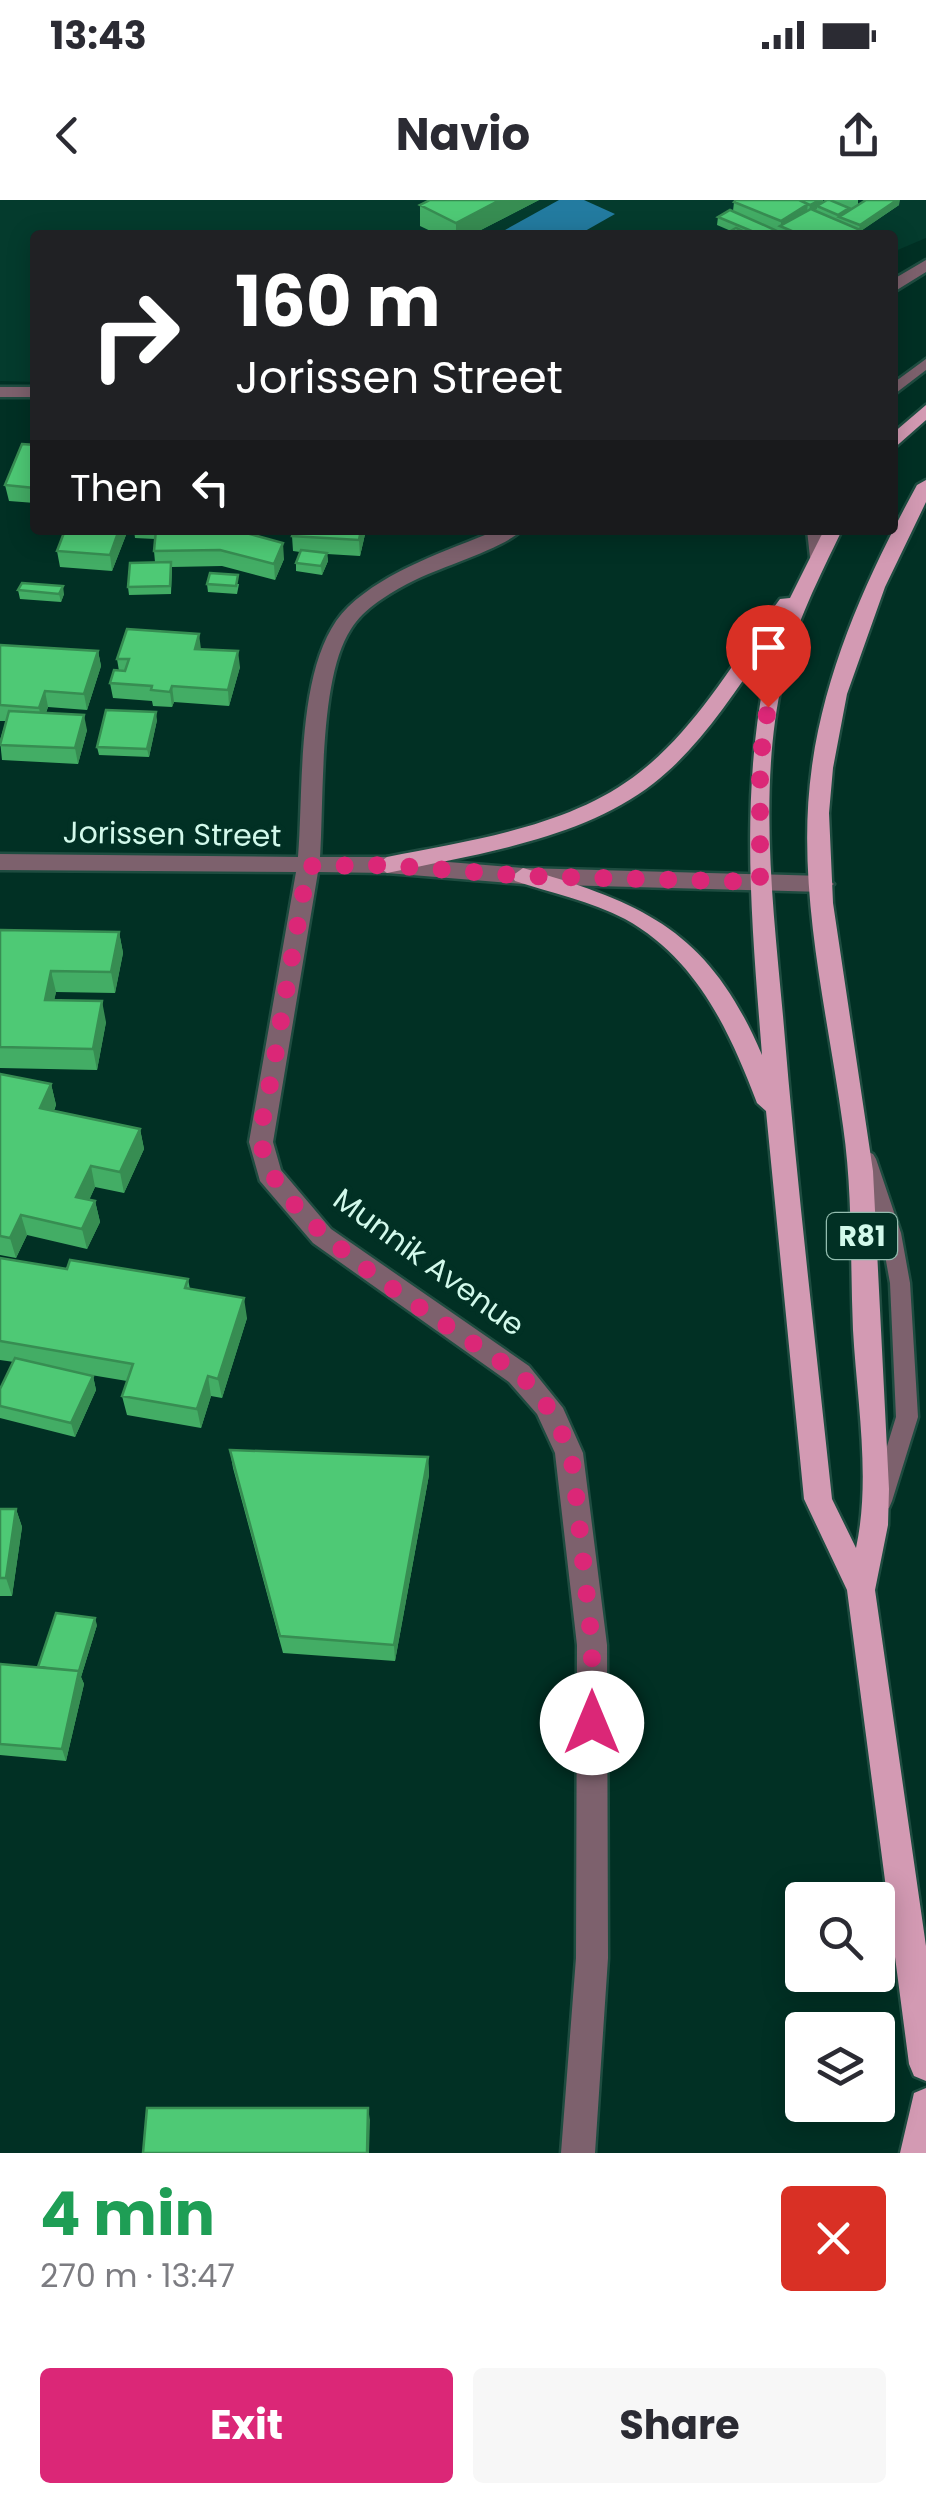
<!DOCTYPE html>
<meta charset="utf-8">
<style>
body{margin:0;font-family:Poppins,sans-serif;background:#f7f7f7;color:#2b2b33;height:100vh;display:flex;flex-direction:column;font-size:38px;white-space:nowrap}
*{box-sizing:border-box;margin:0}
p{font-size:32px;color:#7c7c81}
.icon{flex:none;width:55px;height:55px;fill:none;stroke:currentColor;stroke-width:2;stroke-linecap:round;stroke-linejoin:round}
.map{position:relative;height:1953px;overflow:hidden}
.drawer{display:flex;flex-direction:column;background:#fff;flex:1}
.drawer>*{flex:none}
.banner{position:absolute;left:30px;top:30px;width:868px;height:305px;border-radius:10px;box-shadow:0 5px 25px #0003;background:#202124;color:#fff;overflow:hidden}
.fabs{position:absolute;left:785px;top:1682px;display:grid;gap:20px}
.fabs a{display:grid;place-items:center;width:110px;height:110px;border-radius:10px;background:#fff;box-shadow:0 5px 25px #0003;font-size:50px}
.pin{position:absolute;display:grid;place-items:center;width:85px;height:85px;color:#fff;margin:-102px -42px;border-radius:50% 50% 50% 0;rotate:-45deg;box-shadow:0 0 10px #0007}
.pin .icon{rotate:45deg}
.me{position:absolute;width:110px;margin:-55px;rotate:0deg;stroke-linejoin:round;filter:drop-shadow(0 0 8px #0008)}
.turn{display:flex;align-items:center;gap:35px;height:210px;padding:0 40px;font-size:45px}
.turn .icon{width:130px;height:130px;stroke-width:2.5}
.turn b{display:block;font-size:70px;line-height:85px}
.then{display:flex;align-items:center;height:95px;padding:0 40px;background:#0003;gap:20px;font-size:38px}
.round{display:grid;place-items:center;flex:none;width:105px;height:105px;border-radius:10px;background:#f7f7f7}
.overview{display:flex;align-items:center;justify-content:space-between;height:170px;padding:0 40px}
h1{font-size:60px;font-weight:700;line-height:75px;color:#1e9e55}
.cta{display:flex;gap:20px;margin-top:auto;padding:20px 40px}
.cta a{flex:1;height:115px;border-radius:10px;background:#db2777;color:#fff;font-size:40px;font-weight:700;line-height:115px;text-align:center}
.cta a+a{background:#f7f7f7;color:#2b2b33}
.status{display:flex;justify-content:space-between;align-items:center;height:70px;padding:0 50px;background:#fff;direction:ltr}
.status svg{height:28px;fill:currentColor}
header{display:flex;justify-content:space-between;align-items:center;height:130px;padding:0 40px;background:#fff;font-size:45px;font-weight:700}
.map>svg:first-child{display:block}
</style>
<div class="status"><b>13:43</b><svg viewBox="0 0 49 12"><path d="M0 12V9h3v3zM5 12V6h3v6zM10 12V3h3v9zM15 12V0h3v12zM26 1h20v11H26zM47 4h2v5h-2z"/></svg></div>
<header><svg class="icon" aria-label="back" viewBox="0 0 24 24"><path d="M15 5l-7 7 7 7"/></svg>Navio<svg class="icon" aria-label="share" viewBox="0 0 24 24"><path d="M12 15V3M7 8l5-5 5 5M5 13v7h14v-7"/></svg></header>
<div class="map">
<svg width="926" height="1953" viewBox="0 0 926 1953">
<rect width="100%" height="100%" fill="#013024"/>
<path fill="#043b2d" d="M0,0H926V38L893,52L892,35H35V182L0,181Z"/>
<path fill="#237ba0" d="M559,0H584L615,14L578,35H496Z"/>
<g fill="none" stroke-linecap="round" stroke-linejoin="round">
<g stroke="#1e4c40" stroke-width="5">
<path id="service" d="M926,159V170L892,196V184Z
M807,330H821L823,360H813L810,357Z
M866,951L873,954L876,959L901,1033L910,1083L918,1217L892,1301L889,1308L881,1311L873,1308L870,1301L896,1217L890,1083L881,1033L856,959L859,954Z"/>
</g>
<g stroke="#1e4c40" stroke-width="5">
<path id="minor" d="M926,60V72L892,93V80Z
M0,187H35V197H0Z
M497,330H522C503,349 439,367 411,382C390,393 364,408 351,429C319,477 324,598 320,657H387L523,668L823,676L834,684L823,692L523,684L387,673L318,672L273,942L281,970L331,1029L529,1166L563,1208L583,1253L607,1445L608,1758L595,1953H561L576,1758L577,1445L555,1253L537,1214L509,1182L313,1043L260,981L249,942L296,672L0,670V654L298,657C304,587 295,458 348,407C388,369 447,351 497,330Z"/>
</g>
<g stroke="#1e4c40" stroke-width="5">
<path id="primary" d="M926,205V220L892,250V234Z
M926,280V302L885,387L847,494L833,568L829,613L833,703L873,971L889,1289L888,1325L875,1390L926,1746V1881L914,1876L909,1864L847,1390L804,1299L766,911L757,903C729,830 697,759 625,719C591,701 551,693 515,681L512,676L523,668C646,704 709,731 762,855C751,713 737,573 775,434C739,485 704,544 654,583C581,640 476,654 387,673L376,665L387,657C471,640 571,627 640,572C698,527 736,457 780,399L790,398L824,330H842C819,378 795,424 783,477C758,587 773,705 783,816C796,977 815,1138 832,1299L856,1348C871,1279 857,1201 853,1130C850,1062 853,994 843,926C827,808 795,687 812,566C826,466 869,373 917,285Z
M926,1888V1953H900L914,1893Z"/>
</g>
<use href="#service" fill="#7d616d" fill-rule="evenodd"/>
<use href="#minor" fill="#7d616d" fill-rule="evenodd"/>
<use href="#primary" fill="#d39ab3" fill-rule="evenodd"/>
</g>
<path fill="#43ad65" d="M430,0H539L471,35H439L420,26V5Z
M823,0V3L833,0H858V5H899L862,30L865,35H724L731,31L717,25L718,17L733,11L734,2Z
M35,245V303L9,301L5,285Z
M65,330H125L126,335L112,371L60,367L57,351Z
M134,330H251L250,334L284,359L275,380L222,366L172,367L171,394L129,395L128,387L155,362L154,351L155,339L135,338Z
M294,330H366L360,356L327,354L328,361L322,375L296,371V363L300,352L293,351L292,336Z
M207,384H239L237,394L208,392Z
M18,390L64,394L61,402L20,399Z
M0,445L98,451L101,466L87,510L48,507L46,513L87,530L78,564L2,560L0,540L6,521H0Z
M201,449L240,467L229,506L174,502L172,507L153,506L152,501L113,498L110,483L119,471L117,459Z
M157,520L149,557L99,555L97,547Z
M0,730L119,732L123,753L115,793L56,792L54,800L106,822L97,870L0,868Z
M0,874L51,884L56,905L54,911L140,929L144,949L124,993L95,987L89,1000L95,1001L100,1022L87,1049L27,1035L16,1058L0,1055Z
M0,1058L67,1069L188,1079L190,1089L247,1118L222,1198L211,1196L201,1228L127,1215L122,1196L127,1181L73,1172L93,1176L96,1190L75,1237L0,1218V1189L14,1162L0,1160Z
M230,1250L428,1257L429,1275L395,1461L283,1453L233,1268Z
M0,1309H16L22,1327L12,1396H0Z
M97,1425L81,1477L84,1484L66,1561L0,1555V1464L38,1467Z"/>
<path fill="#378d52" d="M500,0H539L471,35H456V23Z
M820,0H823L822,6H817V9L809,13L810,5Z
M897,0H900L899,5L858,33L860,25Z
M808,4L806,18L781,26V21Z
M119,330H125L126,335L112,371L110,355Z
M361,330H366L360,356L359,340Z
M283,343L284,359L275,380L274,364Z
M327,353L328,361L322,375L321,366Z
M63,386L64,394L61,402L59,394Z
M199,434L201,449H195Z
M98,451L101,466L87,510L84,494Z
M238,451L240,467L229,506L228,490Z
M172,486L174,502L172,507L170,492Z
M45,491L48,507L42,523L39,508Z
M156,512L157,520L149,557L147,549Z
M84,515L87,530L78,564L75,548Z
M119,732L123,753L115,793L111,772Z
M51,771L56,792L50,821L45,800Z
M102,801L106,822L97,870L93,849Z
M51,884L56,905L45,928L40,908Z
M140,929L144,949L124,993L120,972Z
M91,966L95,987L81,1018L76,997Z
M95,1001L100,1022L87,1049L82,1029Z
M21,1015L27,1035L16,1058L10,1038Z
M244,1098L247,1118L222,1198L218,1179Z
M93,1176L96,1190L75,1237L71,1223Z
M208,1176L211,1196L201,1228L197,1209Z
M428,1257L429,1275L395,1461L394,1445Z
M16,1309L22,1327L12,1396L6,1378Z
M95,1418L97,1425L81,1477L84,1484L66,1561L62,1549L79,1475Z
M368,1908L370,1920L369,1953H367Z"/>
<path fill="#4ec975" stroke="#378d52" stroke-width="2.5" d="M430,0H500L456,23L420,5Z
M736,0H799L808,4L781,21L734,2Z
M799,0H820L810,5Z
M827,0H830L849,8L838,15L817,6Z
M866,0H897L860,25L839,17Z
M811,9L865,32L859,35H801L780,26Z
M730,10L775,30L766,35H761L718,17Z
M736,28L751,35H724Z
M22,244L35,245V288L5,285Z
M65,330H119L110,355L57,351Z
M156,330H235L283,343L274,364L220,350L154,351Z
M294,330H361L359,340L292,336Z
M301,350L327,353L321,366L296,363Z
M171,362L170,386L128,387L130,363Z
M210,373L238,375L236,386L207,384Z
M22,383L63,386L59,394L18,390Z
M127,429L199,434L195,449L238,451L228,490L172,486L170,492L151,490L152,486L110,483L114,470L125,471L129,459H117Z
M0,445L98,451L84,494L45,491L39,508L0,505Z
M106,510L156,512L147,549L97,547Z
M9,511L84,515L75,548L0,545Z
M0,730L119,732L111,772L51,771L45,800L102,801L93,849L0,847Z
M0,874L51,884L40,908L140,929L120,972L91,966L76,997L95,1001L82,1029L21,1015L10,1038L0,1036Z
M0,1058L67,1069L70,1060L188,1079L185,1088L244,1098L218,1179L208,1176L197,1209L122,1196L133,1164L0,1141Z
M15,1158L93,1176L71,1223L0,1206V1189Z
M230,1250L428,1257L394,1445L280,1436Z
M0,1309H16L6,1378H0Z
M56,1413L95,1418L79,1471L38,1467Z
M0,1464L79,1471L62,1549L0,1544Z
M147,1908H368L367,1953H143Z"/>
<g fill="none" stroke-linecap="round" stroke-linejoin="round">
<path stroke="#db2777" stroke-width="18" stroke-dasharray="0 32.4" d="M592,1523V1444L573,1267C563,1228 548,1201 519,1174C454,1128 271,1023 262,945C259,921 269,893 273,869C284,801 296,734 308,666L387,665L524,676L760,682V561L768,507"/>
</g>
<g text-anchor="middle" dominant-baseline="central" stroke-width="10" stroke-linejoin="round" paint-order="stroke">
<rect fill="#013024" stroke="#93bdaf" stroke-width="2.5" x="827" y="1013" width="70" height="46" rx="8"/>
<g font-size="28" font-weight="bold" fill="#d2f9eb">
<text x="862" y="1036">R81</text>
</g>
<g font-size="30" fill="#d2f9eb" stroke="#013024">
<text transform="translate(172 634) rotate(1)">Jorissen Street</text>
<text transform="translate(429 1062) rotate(36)">Munnik Avenue</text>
</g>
</g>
</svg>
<div class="fabs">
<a><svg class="icon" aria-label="search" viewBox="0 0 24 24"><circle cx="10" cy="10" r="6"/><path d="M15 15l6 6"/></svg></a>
<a><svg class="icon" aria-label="layers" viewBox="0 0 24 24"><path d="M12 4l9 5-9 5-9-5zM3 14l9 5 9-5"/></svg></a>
</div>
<div class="pin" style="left:768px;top:507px;background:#d93025"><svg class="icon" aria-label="arrive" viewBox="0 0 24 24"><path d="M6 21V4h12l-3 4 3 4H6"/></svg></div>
<svg class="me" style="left:592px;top:1523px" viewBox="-20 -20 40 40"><circle r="19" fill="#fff"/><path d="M0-13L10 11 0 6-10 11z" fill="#db2777"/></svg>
<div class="banner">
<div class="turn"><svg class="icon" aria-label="right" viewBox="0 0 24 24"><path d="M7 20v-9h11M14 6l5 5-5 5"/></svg><div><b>160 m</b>Jorissen Street</div></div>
<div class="then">Then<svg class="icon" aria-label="left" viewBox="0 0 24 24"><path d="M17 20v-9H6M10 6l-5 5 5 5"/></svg></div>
</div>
</div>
<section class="drawer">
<div class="overview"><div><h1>4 min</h1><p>270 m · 13:47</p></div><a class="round" style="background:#d93025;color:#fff"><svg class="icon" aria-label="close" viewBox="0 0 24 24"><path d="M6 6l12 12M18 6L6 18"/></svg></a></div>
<div class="cta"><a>Exit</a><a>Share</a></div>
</section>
